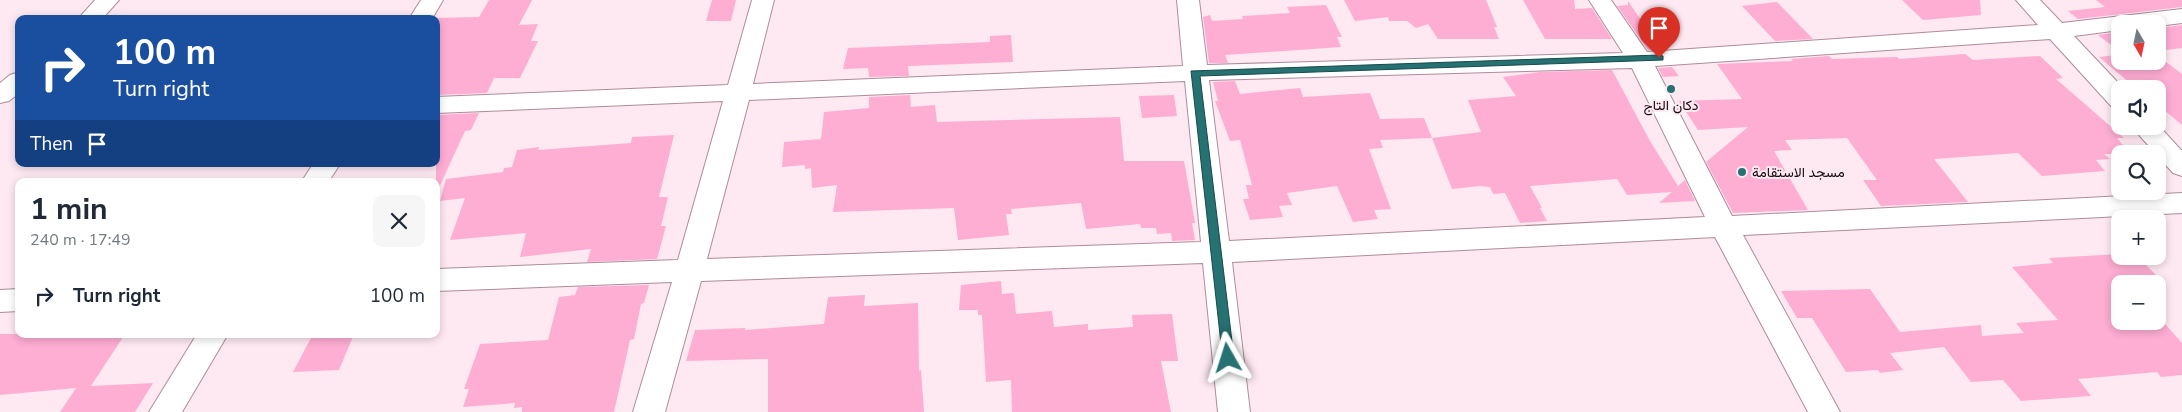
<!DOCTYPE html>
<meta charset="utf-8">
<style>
body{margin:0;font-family:"Nunito Sans",Vazirmatn,sans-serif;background:#f6f6f7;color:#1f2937;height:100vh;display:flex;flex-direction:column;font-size:19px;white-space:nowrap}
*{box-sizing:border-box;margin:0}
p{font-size:16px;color:#747a83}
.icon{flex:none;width:28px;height:28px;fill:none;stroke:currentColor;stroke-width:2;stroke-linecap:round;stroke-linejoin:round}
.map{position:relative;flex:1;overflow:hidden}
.details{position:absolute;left:15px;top:178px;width:425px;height:160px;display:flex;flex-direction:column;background:#fff;border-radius:10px;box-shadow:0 2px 8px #0003}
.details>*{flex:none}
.guide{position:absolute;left:15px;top:15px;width:425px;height:152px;border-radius:10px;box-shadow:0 2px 8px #0003;background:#1a4fa0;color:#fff;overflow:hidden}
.needle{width:32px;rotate:171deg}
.tools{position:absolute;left:2111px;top:15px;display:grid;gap:10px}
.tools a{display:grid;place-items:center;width:55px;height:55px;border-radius:10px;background:#fff;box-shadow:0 2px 8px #0003;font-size:25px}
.pin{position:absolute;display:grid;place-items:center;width:42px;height:42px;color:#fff;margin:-51px -21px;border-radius:50% 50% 50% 0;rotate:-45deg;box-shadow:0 0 5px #0007}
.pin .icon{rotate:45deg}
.me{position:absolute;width:55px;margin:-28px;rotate:354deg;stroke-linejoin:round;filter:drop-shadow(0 0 4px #0008)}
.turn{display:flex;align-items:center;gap:18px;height:105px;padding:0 15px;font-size:22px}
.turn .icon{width:65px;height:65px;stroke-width:2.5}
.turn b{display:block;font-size:35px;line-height:42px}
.then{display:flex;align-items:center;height:48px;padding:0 15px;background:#0003;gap:10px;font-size:19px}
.round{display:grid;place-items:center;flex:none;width:52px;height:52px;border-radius:10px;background:#f6f6f7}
.headline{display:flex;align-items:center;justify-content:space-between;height:85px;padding:0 15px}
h1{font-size:30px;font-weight:700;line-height:38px}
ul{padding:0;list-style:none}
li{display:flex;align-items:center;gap:15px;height:65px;padding:0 15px}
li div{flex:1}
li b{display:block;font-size:19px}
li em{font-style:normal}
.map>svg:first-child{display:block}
</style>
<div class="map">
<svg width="2182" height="412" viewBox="0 0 2182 412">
<rect width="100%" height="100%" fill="#fee8f1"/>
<path fill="#feadd3" d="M489,0H532L519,25L538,24L531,41H538L520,78H494L487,93L436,95V18L479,17Z
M712,0H736L731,21H706Z
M1344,0H1486L1497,27H1494L1499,39H1438L1428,24L1416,28L1407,21H1389L1388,17L1355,21Z
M1523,0H1574L1575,9L1592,8L1612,39H1545Z
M1902,0H1980L1981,15L1923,20Z
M2096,0H2182V7L2078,19L2068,11L2105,7Z
M1628,1L1645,26L1660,49L1648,50L1617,6L1628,5Z
M1777,2L1813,39L1775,41L1742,6Z
M1326,5L1342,37H1337L1341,47L1225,55L1228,63H1209L1203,17L1210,15L1212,21L1243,19L1242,16L1290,13L1287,7Z
M2182,25V48L2158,51V28Z
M2120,32V61H2158V56L2182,74V125L2158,105V89H2137L2099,57L2116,55L2113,53L2120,52L2098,35Z
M1011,35L1013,62L908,66L909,76L869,77L868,68L843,69L848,48L990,42V36Z
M1965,54L1973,60L2040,56L2063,78L2056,79L2124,138H2117L2130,154H2104L2110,159L2096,160L2105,171L2042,176L2018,153L1934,159L1968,202L1881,206L1863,180H1877L1847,138L1785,140L1792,150L1774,151L1808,210L1733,213L1706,162L1748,127L1698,130L1679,101L1742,99L1717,64L1793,61L1791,59L1829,56L1832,59L1897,57L1899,59Z
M1672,67L1679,76L1663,77L1658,68Z
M1612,70L1650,141L1678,186L1685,180L1695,201L1659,203L1672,192L1627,195L1617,179L1530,186L1542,208H1540L1547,221L1520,223L1505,193L1493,194L1490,187L1480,186L1452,189L1432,138L1380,140L1383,148L1369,149L1391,209L1374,210L1378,219L1353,222L1337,186L1287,193L1292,205L1279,206L1283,217L1250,220L1243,199H1249L1246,185H1252L1240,140L1230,141L1215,101H1218L1213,82L1235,81L1240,94L1300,88L1303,97L1370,93L1380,119L1424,118L1432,138L1481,132L1468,100L1516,96L1503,77L1540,72Z
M910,95L911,107L935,105L937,122L1120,117L1124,161H1184L1195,223H1192L1195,240L1172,241L1171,233L1157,234L1156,228H1141L1140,224L1086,229L1081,203L1011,209L1012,214H1006L1009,235L958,240L954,208L833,212L837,185L812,188L811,168L805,169V165L782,167L784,142L821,139L824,112L869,108V97Z
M1174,95L1177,116L1142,118L1139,96Z
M479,113L471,130L465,131L436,194V115Z
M674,135L659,197H668L661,226H666L657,259L587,262L591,249L520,257L526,233L450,240L465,198L440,201L446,179L503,172L504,168L512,167L517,150L539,147L538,150L631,143L632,137Z
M2120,254V256H2137L2161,280L2120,284V321H2158V316L2182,343V375L2161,377L2157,372L2078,379L2091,396L2021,401L2003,380L1971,382L1944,347L1890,353L1903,370L1880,373L1878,370L1846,372L1812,318H1797L1781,291L1870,289L1900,332L1981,325L1982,336L2024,333L2016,323L2058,320L2012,267L2053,263L2049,258Z
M1001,281L1002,294L1014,293L1016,314L1052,311L1054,327L1088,324V330L1133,327L1132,315L1172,314L1178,361H1161L1171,412H1012L1011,380L986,382L982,315H978V310H959L961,285Z
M649,285L644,303L641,304L634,339L630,340L614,412H522V407L514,408L515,403L463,407L469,389H464L480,344L548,340L559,297L575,295L578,287Z
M865,295L864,306L918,303L919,371L921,370L924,412H768V359L686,361L695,330L745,328V330L824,324L828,297Z
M0,334H125L91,386L153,383L135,412H60L76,388L0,395Z
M313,334H354L339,370L293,372Z"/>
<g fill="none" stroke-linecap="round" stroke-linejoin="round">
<g stroke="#ae8c9b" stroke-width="2">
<path id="minor" d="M95,0H119L102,19H78Z
M421,0H443L432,19H409Z
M752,0H774L753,84L1183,66L1177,0H1199L1207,65L1623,53L1589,0H1611L1647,52L2038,25L2016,0H2040L2062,23L2182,9V23L2158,26V24H2120V30L2074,36L2124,89H2120V108L2111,106L2050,39L1655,66L1732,216L2182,193V213L1743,235L1840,412H1808L1715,237L1232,262L1250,412H1218L1203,263L701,281L665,412H633L672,282L436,291V269L678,260L723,101L436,113V97L728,85ZM1632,68L1705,217L1229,241L1209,80ZM1185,81L1201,242L707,259L749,100Z
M19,72V93L9,101L0,103V83L10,75Z
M2158,125L2182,151V176L2173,173L2131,126Z
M313,164H340L329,181H302Z
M19,289V311L0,312V290Z
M197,334H228L182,412H149Z"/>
</g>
<use href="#minor" fill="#fff" fill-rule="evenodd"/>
</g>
<path fill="#267172" stroke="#19494a" d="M1659,55L1663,56V60L1200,76L1234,358L1228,364L1223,362L1191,71Z"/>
<g fill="#267172" stroke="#fee8f1" stroke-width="2">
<circle cx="1671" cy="89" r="5"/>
<circle cx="1742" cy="172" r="5"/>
</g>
<g text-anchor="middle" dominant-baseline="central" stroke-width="4" stroke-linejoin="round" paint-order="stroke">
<g font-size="14" fill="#160a10" stroke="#fee8f1">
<text x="1671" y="105">دكان التاج</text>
<text x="1752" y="172" text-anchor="start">مسجد الاستقامة</text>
</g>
</g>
</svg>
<div class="tools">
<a><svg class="needle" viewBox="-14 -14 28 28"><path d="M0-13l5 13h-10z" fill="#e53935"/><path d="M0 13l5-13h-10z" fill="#747a83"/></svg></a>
<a><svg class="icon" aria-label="sound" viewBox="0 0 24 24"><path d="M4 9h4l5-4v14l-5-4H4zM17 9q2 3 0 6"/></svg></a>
<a><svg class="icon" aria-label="search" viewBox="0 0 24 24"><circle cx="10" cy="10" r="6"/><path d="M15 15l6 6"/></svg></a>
<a>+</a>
<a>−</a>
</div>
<div class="pin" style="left:1659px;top:58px;background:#d93025"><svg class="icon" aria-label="arrive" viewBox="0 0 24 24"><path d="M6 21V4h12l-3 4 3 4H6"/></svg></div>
<svg class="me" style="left:1228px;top:358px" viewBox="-20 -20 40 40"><path d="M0-17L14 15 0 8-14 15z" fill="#267172" stroke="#fff" stroke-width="4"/></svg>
<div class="guide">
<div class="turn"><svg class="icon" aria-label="right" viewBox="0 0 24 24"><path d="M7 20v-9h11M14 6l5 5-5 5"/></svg><div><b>100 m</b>Turn right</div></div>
<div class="then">Then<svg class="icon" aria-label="arrive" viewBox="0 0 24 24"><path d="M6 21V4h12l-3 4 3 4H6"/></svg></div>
</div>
<section class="details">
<div class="headline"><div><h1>1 min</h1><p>240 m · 17:49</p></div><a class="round"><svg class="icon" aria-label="close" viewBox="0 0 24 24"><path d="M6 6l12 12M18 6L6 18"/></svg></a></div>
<ul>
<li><svg class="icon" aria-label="right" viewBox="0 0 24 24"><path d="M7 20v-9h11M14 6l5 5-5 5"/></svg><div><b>Turn right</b></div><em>100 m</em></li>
</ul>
</section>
</div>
